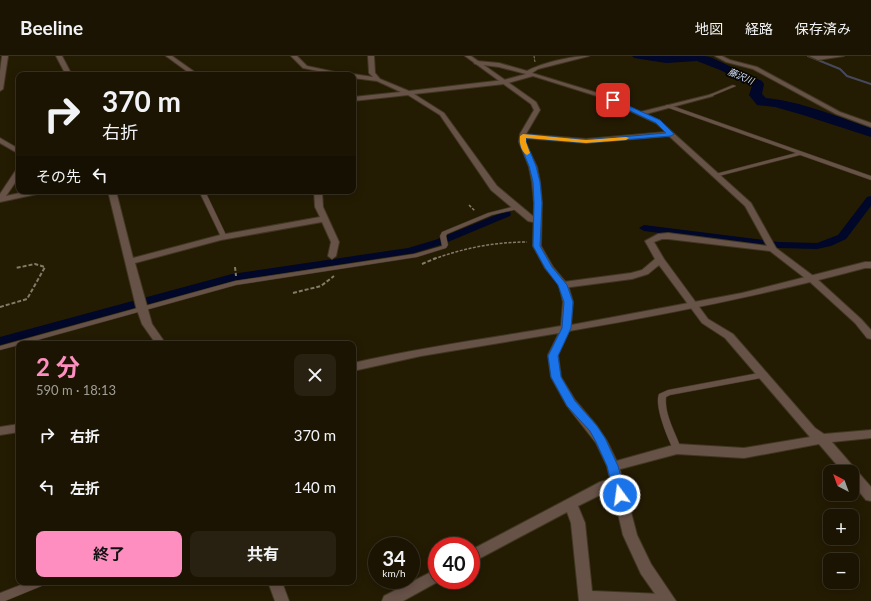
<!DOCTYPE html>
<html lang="ja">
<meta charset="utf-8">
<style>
body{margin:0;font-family:Lato,"Noto Sans JP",sans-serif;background:#282111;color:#f1f3f6;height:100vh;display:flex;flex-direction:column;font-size:15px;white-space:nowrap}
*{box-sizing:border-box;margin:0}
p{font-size:13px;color:#a09e99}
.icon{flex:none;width:22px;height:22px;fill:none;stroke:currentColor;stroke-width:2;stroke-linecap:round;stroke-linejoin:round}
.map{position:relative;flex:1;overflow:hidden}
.panel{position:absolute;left:16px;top:285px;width:340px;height:244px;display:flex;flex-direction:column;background:#1b1402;border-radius:8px;box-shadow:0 2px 10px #0003,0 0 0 1px #393324}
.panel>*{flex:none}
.top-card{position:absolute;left:16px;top:16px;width:340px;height:122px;border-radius:8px;box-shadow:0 2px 10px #0003,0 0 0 1px #393324;background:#1b1402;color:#f1f3f6;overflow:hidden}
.needle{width:26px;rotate:319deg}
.tools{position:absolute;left:823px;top:409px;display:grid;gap:8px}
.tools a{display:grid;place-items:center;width:36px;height:36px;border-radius:8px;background:#1b1402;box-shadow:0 2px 10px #0003,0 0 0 1px #393324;font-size:20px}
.speed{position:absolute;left:368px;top:481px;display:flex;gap:8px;font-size:20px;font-weight:700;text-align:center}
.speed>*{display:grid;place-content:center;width:52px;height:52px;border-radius:50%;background:#1b1402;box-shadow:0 2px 10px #0003,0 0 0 1px #393324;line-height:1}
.speed small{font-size:10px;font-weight:400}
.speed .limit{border:6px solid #d22;background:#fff;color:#111}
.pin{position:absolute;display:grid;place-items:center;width:34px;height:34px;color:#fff;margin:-17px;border-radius:8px;box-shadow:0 2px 6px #0006}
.me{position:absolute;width:44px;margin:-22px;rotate:346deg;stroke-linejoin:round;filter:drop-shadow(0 0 3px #0008)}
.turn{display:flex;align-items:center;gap:14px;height:84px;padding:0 20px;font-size:18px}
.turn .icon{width:52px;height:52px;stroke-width:2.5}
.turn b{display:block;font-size:28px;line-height:34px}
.then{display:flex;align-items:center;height:38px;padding:0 20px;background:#0003;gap:8px;font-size:15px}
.round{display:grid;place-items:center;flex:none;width:42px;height:42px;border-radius:8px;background:#282111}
.summary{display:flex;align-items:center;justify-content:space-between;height:68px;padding:0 20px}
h1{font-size:24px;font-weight:700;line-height:30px;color:#fd8ebf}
.cta{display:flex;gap:8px;margin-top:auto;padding:8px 20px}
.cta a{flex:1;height:46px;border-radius:8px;background:#fd8ebf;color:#111;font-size:16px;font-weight:700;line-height:46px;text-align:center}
.cta a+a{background:#282111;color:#f1f3f6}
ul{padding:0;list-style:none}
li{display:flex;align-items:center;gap:12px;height:52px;padding:0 20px}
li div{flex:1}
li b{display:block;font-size:15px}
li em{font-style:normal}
header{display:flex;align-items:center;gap:24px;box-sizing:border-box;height:56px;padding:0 20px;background:#1b1402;border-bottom:1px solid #393324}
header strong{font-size:19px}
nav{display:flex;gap:22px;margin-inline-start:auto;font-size:14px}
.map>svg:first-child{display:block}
</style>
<header>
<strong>Beeline</strong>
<nav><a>地図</a><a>経路</a><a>保存済み</a></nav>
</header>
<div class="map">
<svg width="871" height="545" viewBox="0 0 871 545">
<rect width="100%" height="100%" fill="#241b03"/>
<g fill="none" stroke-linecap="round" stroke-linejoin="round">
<path stroke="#46495c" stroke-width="2" d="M808,0L840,13L847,20L871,28"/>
<path fill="#000728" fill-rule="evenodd" d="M871,140V150L846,183L831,190L817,193L779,192L644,175L639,172L644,169L779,186L817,187L838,179L867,141Z
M506,155L510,156L511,158L510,160L443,188L414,197L233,225L0,289V281L232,218L408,192L435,184Z"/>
<path fill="#000728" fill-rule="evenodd" d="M632,0H705L710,1L762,25L764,28L762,38L766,42C800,45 838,61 871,72V81L803,59L775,51L757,49L749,39L752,30L720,14L697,5L666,7L634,2Z"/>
<g stroke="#3f3720" stroke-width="1">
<path id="service" d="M733,29L736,30L712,40L709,39Z
M666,49H670L871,120V124L800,99L719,120H715V118L796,97L666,51Z
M199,135H205L227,181L226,182H222L221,181Z
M516,150L518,151V153L492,159L447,178L446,180L448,189L446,192L417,201L236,229L23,288H19V289L0,294V290L235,225L414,198L442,190L440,180L442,176L488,157Z
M764,316L767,317L768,319L767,321L670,339L666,341C664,359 676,377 681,393L680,395L677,396L674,395C668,383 654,350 659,338L668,334Z
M28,526H45L44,529L5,545H0V537Z"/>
</g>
<g stroke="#3f3720" stroke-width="2">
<path id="minor" d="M2,0H8L3,33L0,35V15Z
M56,0H62L72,19H66Z
M166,0H172L199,19H192Z
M291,0H297L307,10L349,19H338L303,12Z
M368,0H374L375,17L380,23L409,35L504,24L526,18L499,11L475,8L474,7L477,5L499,7L527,15C542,7 571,0 589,0L538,13L532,17L604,39L640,56L713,38V40L646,58L660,65L751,147L776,192L816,222L861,263L871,274V283L867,282L855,267L810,226L770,195L668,183H662L654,186L664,203L708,263L733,278L815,372L824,378L871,374V382L832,386L871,431V445L866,444L852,427V416H843L819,388L744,402L677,398L613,415L609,413L607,410L609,407L677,388L744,392L810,381L725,282L702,267L659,209L648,218L632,223L563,232L558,229L563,226L631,217L642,214L655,203L645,185L658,178L668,177L767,190L745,150L669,80L586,87L523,82L520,80L523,78L586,83L666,76L656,67L600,41L533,20L504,28L414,38L444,57L497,130L534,161L541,165L537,167L528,165L491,134L440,59L408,39L353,45V41L401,36L377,25L353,22V19H351L353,18L373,21L369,17Z
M715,0H722L730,4L757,11L840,56L871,67V71L836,58L753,13L726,6Z
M809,0H844L818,4Z
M0,82L19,93V98L0,87Z
M16,114H19V121L6,140L29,135H43L42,137L0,146V138Z
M108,135H116L133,202L220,179L320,161L315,151L314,135H322L323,151L339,186L336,200L332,203L328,200L331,186L322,166L221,184L135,207L152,268L166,288H156L142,268L136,251Z
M616,421L620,422L622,426L620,430L610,434L578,450L585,467L592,535L662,538L667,540L669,545H579L571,467L567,456L471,507V494L600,426Z
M437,513V524H441L403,545H382L384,540Z
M268,526H282L289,545H275Z"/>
</g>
<g stroke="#3f3720" stroke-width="2">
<path id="tertiary" d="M465,0H471L536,46L540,54L526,78L525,86L537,111L540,126L542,147L541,190L553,211L568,229L573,246L571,269L742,237L865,206H871V212H865C768,238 669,258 569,275L558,299L561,321L575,344L597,370L607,385L619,410L637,479L651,508L676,545H660L641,518L623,479L607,410L596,387L567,350L551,321L548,299L559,277L421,300L353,315V307C422,291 492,282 561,270L563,246L559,229L545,212L533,190L534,147L532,126L529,111L519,86L520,78L534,54L531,48Z
M19,368V376L0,379V371Z"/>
</g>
<path stroke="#837b68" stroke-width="1" stroke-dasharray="2.5 1" stroke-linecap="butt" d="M534,0L535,6"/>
<path stroke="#837b68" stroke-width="1.5" stroke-dasharray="3 1.5" stroke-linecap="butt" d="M469,149L475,155
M434,203C464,192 495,186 527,186"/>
<path stroke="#837b68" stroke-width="2" stroke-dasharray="4 2" stroke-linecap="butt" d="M422,208L436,202
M235,211L236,220
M293,237L321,230L334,220
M0,251L27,243L45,211L35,208L16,212"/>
<use href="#service" fill="#675248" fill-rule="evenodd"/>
<use href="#minor" fill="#675248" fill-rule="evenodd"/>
<use href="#tertiary" fill="#675248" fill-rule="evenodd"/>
</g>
<path fill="#1a73e8" stroke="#114b97" d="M613,43L660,64L674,78L671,80L586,87L526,82V86L536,110L540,126L542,147L540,190L552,211L567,229L573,246L571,272L558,300L561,321L575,345L597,370L605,382L618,410L626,439L624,443L620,444L616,443L614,439L607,410L596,386L590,375L567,350L551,321L548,300L562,272L564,246L558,229L545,212L533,190L534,147L533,126L529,110L519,86L520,80L523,78L586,84L666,77L656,67L611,46L610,44Z"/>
<path fill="#f59e0b" d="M523,78L586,84L626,81L629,82L626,84L586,87L526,82V86L530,97L527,99C521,96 519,86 520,80Z"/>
<g text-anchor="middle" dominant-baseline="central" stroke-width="3.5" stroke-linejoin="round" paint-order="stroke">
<g font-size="9" font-style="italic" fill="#d0e0fb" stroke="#0a0601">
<text transform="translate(741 20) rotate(23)">藤沢川</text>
</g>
</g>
</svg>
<div class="tools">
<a><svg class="needle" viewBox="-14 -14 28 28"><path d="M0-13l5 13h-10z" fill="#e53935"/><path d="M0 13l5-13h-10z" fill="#a09e99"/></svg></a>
<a>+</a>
<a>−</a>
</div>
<div class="speed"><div>34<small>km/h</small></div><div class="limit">40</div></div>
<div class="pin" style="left:613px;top:44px;background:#d93025"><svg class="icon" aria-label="arrive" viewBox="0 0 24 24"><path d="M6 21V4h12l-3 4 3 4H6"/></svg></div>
<svg class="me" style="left:620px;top:439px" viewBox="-20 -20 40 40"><circle r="17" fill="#1a73e8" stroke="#fff" stroke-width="3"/><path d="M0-11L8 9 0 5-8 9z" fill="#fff"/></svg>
<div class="top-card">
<div class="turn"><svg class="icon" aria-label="right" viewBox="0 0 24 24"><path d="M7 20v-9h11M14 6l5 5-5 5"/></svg><div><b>370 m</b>右折</div></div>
<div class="then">その先<svg class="icon" aria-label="left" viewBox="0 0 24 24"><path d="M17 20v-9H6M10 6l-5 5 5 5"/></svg></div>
</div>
<section class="panel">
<div class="summary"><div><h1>2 分</h1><p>590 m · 18:13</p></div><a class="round"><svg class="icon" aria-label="close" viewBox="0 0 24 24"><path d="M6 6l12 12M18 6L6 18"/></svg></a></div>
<ul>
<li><svg class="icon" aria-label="right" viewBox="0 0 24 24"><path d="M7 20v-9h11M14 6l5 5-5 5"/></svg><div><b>右折</b></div><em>370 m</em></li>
<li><svg class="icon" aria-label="left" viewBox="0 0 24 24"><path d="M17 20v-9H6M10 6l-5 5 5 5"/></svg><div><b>左折</b></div><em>140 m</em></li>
</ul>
<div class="cta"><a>終了</a><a>共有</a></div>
</section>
</div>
